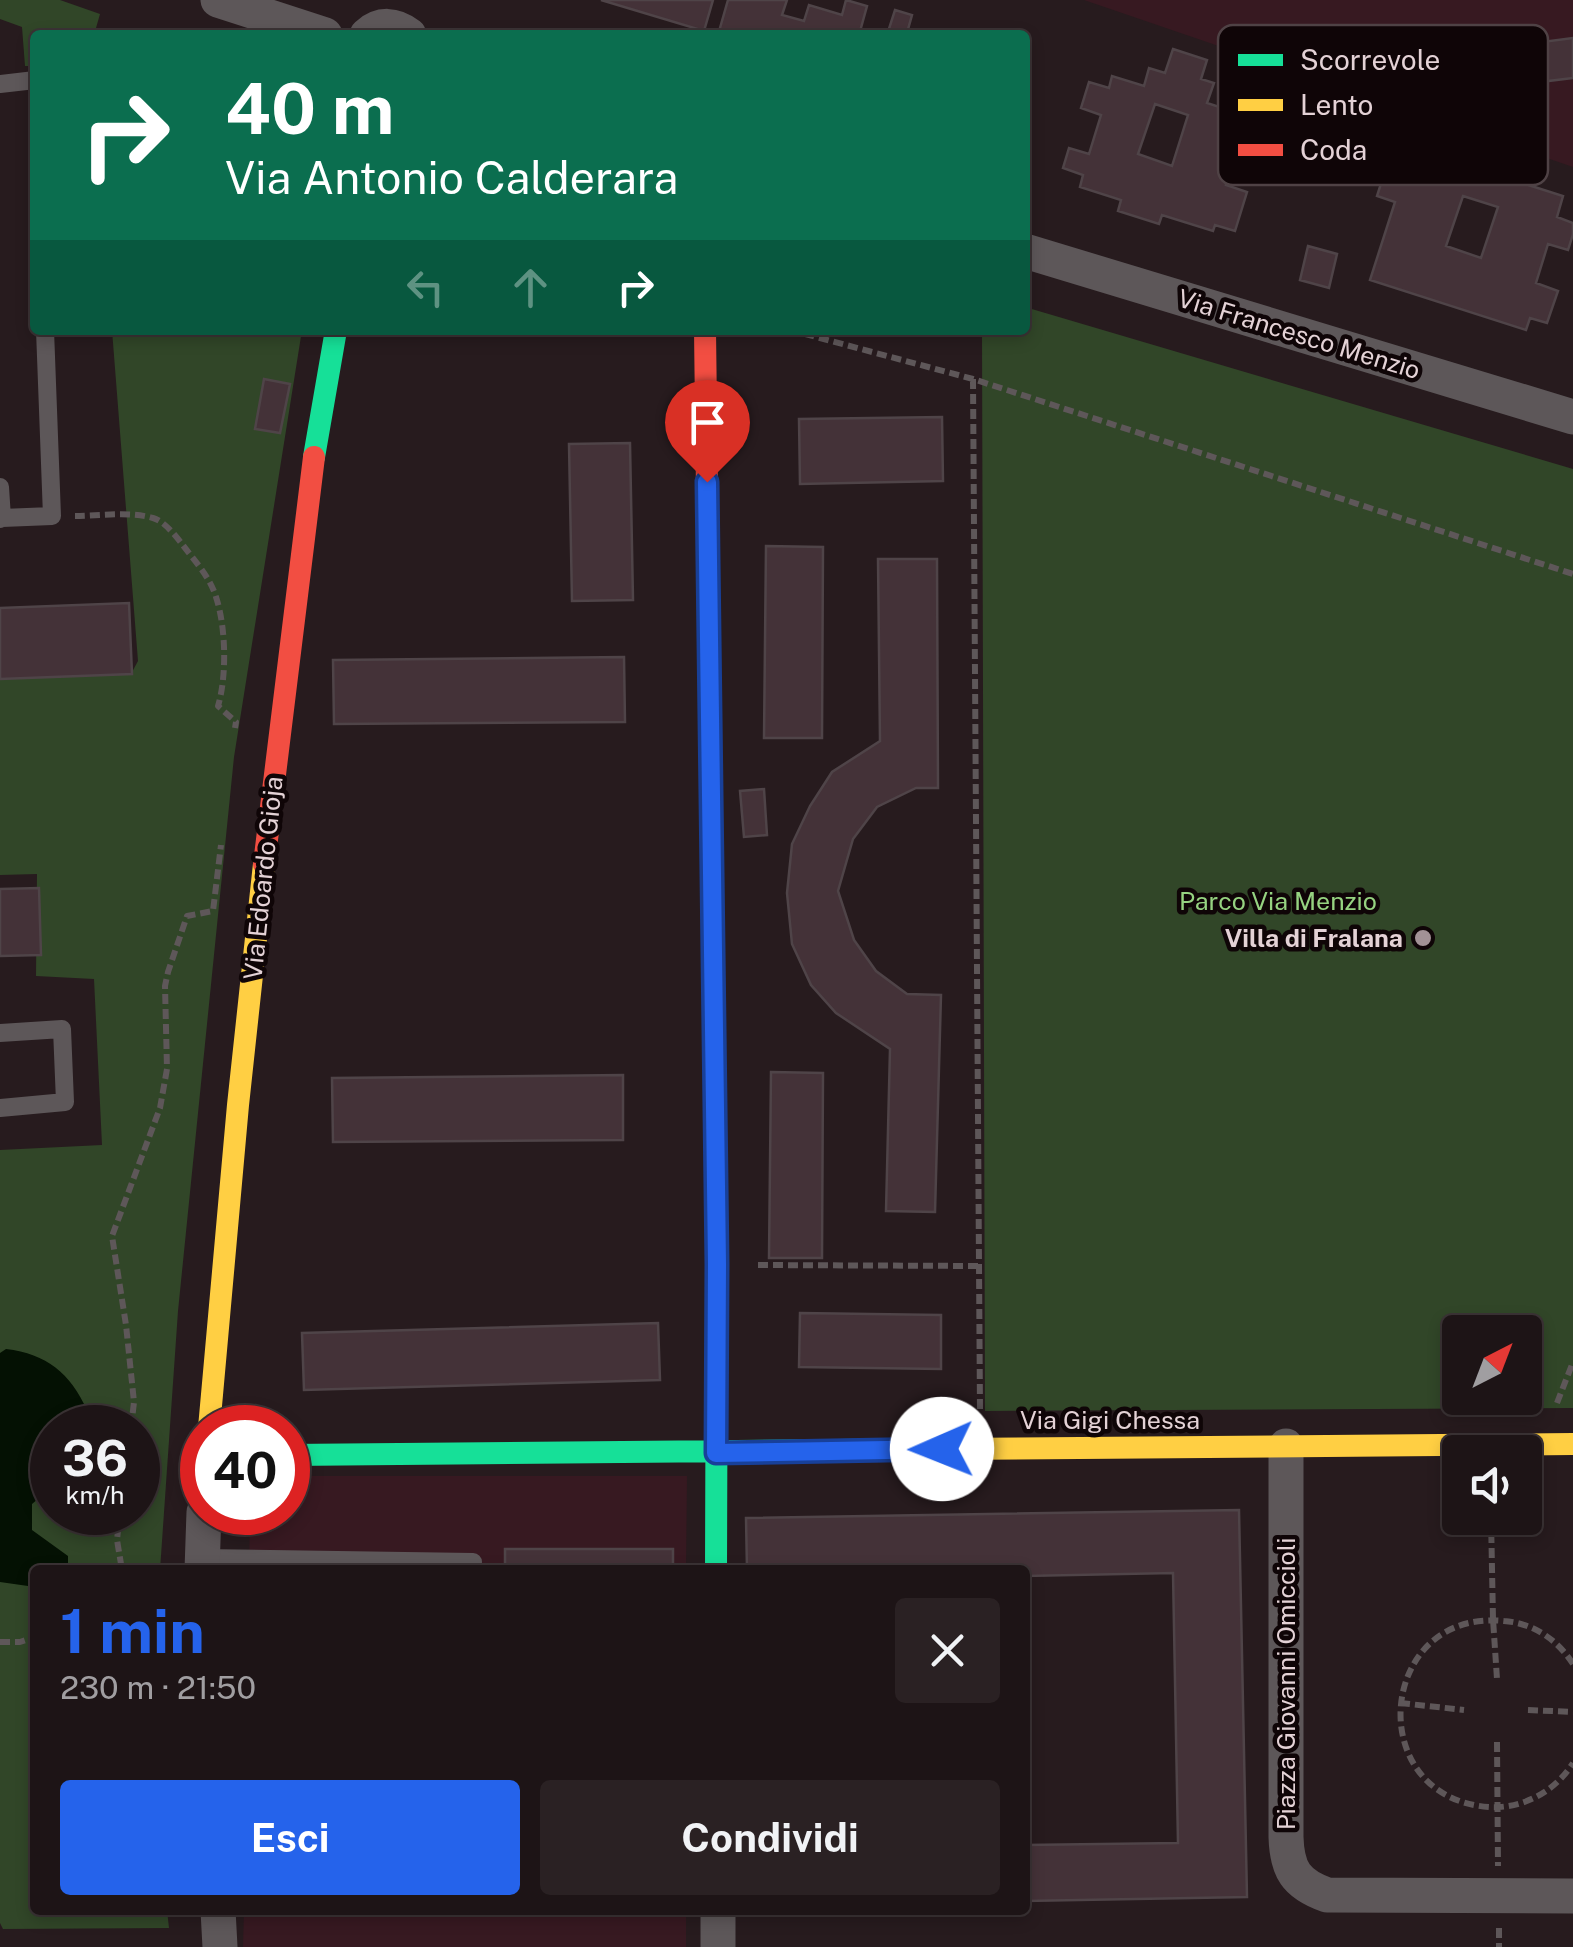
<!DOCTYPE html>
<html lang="it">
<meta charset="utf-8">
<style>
body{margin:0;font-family:"Public Sans",sans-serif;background:#2a2123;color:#f1f3f6;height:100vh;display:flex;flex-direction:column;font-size:38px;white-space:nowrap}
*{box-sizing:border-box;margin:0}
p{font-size:32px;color:#a09ea1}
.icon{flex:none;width:55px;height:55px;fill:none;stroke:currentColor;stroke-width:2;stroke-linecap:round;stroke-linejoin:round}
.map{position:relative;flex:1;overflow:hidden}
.drawer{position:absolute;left:30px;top:1565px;width:1000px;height:350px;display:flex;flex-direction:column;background:#1d1416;border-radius:10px;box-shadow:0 5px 15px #0003,0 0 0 2px #3b3335}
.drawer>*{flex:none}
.hud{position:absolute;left:30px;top:30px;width:1000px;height:305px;border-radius:10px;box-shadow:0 5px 15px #0003,0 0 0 2px #3b3335;background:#0b6e4f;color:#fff;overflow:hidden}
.needle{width:65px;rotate:42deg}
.tools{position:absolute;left:1442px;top:1315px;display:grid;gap:20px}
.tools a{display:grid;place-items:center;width:100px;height:100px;border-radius:10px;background:#1d1416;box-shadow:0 5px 15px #0003,0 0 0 2px #3b3335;font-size:50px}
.speed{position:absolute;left:30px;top:1405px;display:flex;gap:20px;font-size:50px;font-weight:700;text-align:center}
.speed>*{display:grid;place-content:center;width:130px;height:130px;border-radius:50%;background:#1d1416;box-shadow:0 5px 15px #0003,0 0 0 2px #3b3335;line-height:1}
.speed small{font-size:25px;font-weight:400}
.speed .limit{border:15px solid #d22;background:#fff;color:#111}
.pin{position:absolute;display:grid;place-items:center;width:85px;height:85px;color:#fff;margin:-102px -42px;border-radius:50% 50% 50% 0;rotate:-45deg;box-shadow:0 0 10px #0007}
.pin .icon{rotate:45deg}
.me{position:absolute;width:110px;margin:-55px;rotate:269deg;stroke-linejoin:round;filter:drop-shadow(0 0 8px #0008)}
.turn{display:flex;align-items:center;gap:35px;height:210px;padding:0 30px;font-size:45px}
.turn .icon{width:130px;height:130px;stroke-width:2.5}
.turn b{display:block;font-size:70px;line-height:85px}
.lanes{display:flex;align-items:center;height:95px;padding:0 30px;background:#0003;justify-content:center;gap:50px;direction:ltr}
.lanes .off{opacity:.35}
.round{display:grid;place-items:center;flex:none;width:105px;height:105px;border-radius:10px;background:#2a2123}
.head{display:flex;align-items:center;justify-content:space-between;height:170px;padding:0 30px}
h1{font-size:60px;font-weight:700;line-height:75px;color:#2563eb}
.action{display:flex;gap:20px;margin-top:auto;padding:20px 30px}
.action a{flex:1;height:115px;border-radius:10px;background:#2563eb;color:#fff;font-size:40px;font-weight:700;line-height:115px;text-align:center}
.action a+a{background:#2a2123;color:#f1f3f6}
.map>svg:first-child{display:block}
</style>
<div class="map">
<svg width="1573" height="1947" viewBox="0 0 1573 1947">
<rect width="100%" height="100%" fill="#271b1e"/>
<path fill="#371921" d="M1084,0H1573V167Z
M288,1476H687L686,1570H249L250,1513L288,1512Z
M244,1910H686V1947H243Z"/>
<path fill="#314628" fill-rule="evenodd" d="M0,0H60L100,14L94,35H35V66H25L22,27L0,19Z
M1025,307L1573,469V1408L985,1411L982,330H1025ZM1460,1332H1525V1398H1460Z
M112,330H302L234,757L178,1311L160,1570H35V1910H167L169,1928L3,1929L0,1923V1150L102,1145L94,979L36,976L37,874L0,875V679L131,674L138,661ZM52,1428H138V1512H52Z"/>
<path fill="#041103" d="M6,1349C47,1354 70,1373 87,1410L73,1427L52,1428V1487L32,1504V1530L68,1556V1570H35V1587L0,1582V1353Z"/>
<path fill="#443238" stroke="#4f4448" stroke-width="2.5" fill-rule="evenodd" d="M601,0H713L704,31Z
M728,0H787L782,15L804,21L809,5L842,15L846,0L867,6L859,35H718Z
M895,10L912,15L907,33L914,35H887Z
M1573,38V78L1548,81L1542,42Z
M1173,49L1207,60L1201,79L1214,83L1207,103L1247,116L1226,185L1247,192L1235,231L1215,225L1213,231L1162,215L1159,224L1118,211L1121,200L1080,187L1083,175L1063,168L1069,148L1089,154L1101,115L1081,108L1089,82L1109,88L1112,76L1144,86L1149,68L1165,73ZM1155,104L1188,115L1172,166L1138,154Z
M1480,143L1512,154L1506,173L1521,177L1519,182L1563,196L1557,217L1573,223V234L1568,250L1548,244L1536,283L1558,291L1547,323L1530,318L1526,330L1370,280L1395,202L1377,196L1386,168L1407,174L1414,153L1458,167L1460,158L1474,162ZM1463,196L1498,207L1481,258L1446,246Z
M1308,246L1337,254L1329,288L1300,280Z
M264,379L290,384L280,433L255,429Z
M942,417L943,481L800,484L799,419Z
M630,443L633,600L572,601L569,444Z
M766,546L823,547L822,738H764Z
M878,559H937L938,788H916L877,807L853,839L838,891L854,940L876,971L907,994L941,995L935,1212L886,1211L890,1049L836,1013L811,985L792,944L787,893L792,844L810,806L832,772L880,741Z
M129,603L132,674L0,679V608Z
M624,657L625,722L334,724L333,660Z
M764,789L767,835L744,837L740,791Z
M39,888L41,955L0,956V889Z
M771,1072L823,1073L822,1258H769Z
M623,1075V1140L333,1142L332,1078Z
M800,1313L941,1315V1369L799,1367Z
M658,1323L660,1380L304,1390L302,1333Z
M1239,1510L1247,1897L1025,1901V1845L1178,1843L1173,1573L1025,1576V1570H747L746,1518Z
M505,1549H673V1570H505Z"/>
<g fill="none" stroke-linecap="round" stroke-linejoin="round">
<path stroke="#5e5759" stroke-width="6" stroke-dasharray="10 5" stroke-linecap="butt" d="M790,330L973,379L1573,574
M973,379L980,1412
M75,516C99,516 129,511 153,518C164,521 175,535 182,544C194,560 210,577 216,597C226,627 227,676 218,706L236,722L235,728
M758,1265L979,1266
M1557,1403L1573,1362
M131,1428L134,1402L126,1325L112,1236L160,1108L167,1069L165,986L168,972L187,916L213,911L221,845
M120,1512L117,1540L122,1570
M1491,1518L1493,1619L1497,1679
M0,1642H20L35,1637
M1573,1664C1558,1640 1533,1623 1504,1621C1377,1608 1361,1798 1489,1807C1522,1809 1555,1792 1573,1763
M1400,1703L1464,1710
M1528,1710L1573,1712
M1497,1742L1498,1866
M1499,1928V1947"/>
<path stroke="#5d5759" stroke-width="18" d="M0,84L35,80
M0,487L2,518L0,519
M2,518L52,516L45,330
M0,1033L62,1029L65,1102L0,1108
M202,1558L473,1562"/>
<path stroke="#5d5759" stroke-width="35" d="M218,0L325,35
M367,35C380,23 395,24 409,35
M1025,251L1573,417
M1286,1446V1837C1287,1870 1296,1884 1327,1895L1573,1896
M202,1570L204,1512
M218,1910L220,1947
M718,1910V1947"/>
<path stroke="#16e098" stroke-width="22" d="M314,457L336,330
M708,570L717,1264L716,1570
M288,1455L941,1449"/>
<path stroke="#ffcf43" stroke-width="22" d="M209,1428L238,1105L264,864
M941,1449L1573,1444"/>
<path stroke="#f24e42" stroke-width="22" d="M705,330L708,570
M264,864L314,457"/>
</g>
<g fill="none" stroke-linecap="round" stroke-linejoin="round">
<g stroke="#184099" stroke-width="25">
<path id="route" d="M707,482L717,1264L716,1453L942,1449"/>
</g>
<use href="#route" stroke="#2563eb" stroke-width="18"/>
</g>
<circle fill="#a29296" stroke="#0f0507" stroke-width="4" cx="1423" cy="938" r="10"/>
<g text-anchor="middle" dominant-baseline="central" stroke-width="9" stroke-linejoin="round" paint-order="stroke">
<g font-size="25" fill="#e4d2d6" stroke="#0f0507">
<text transform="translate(1299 334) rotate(17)">Via Francesco Menzio</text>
<text transform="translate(263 878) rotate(-84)">Via Edoardo Gioja</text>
<text x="1110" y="1420">Via Gigi Chessa</text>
<text transform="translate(1286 1684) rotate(-90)">Piazza Giovanni Omiccioli</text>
</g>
<g font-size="25" fill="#96d381" stroke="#0f0507">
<text x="1278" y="901">Parco Via Menzio</text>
</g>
<g font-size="25" font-weight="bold" fill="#e4d2d6" stroke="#0f0507" text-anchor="end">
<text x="1403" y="938">Villa di Fralana</text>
</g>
</g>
<rect x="1218" y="25" width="330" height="160" rx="15" fill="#0f0507" stroke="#4f4245" stroke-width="2.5"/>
<rect x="1238" y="54" width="45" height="12" fill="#16e098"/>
<rect x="1238" y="99" width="45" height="12" fill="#ffcf43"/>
<rect x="1238" y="144" width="45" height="12" fill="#f24e42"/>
<g font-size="28" fill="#e4d2d6">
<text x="1300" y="70">Scorrevole</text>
<text x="1300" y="115">Lento</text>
<text x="1300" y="160">Coda</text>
</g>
</svg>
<div class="tools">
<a><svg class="needle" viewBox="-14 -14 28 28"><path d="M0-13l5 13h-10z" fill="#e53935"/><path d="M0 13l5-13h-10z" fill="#a09ea1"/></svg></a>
<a><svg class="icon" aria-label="sound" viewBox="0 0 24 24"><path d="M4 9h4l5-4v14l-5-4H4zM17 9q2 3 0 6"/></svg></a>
</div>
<div class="speed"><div>36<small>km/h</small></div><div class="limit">40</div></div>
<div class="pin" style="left:707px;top:482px;background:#d93025"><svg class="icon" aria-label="arrive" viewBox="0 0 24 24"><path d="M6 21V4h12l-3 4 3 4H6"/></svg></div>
<svg class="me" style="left:942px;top:1449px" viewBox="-20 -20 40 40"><circle r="19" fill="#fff"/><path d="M0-13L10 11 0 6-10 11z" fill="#2563eb"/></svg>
<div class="hud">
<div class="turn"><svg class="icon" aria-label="right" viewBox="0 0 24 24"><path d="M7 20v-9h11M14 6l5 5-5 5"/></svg><div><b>40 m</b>Via Antonio Calderara</div></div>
<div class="lanes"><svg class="icon off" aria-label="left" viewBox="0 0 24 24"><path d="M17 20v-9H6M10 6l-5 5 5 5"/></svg><svg class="icon off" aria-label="ahead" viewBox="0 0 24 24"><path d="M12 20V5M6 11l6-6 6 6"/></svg><svg class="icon" aria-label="right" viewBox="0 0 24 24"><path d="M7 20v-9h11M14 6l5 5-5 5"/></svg></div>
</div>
<section class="drawer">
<div class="head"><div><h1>1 min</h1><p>230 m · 21:50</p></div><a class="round"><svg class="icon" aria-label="close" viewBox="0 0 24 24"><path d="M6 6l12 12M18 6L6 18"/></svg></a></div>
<div class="action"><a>Esci</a><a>Condividi</a></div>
</section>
</div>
